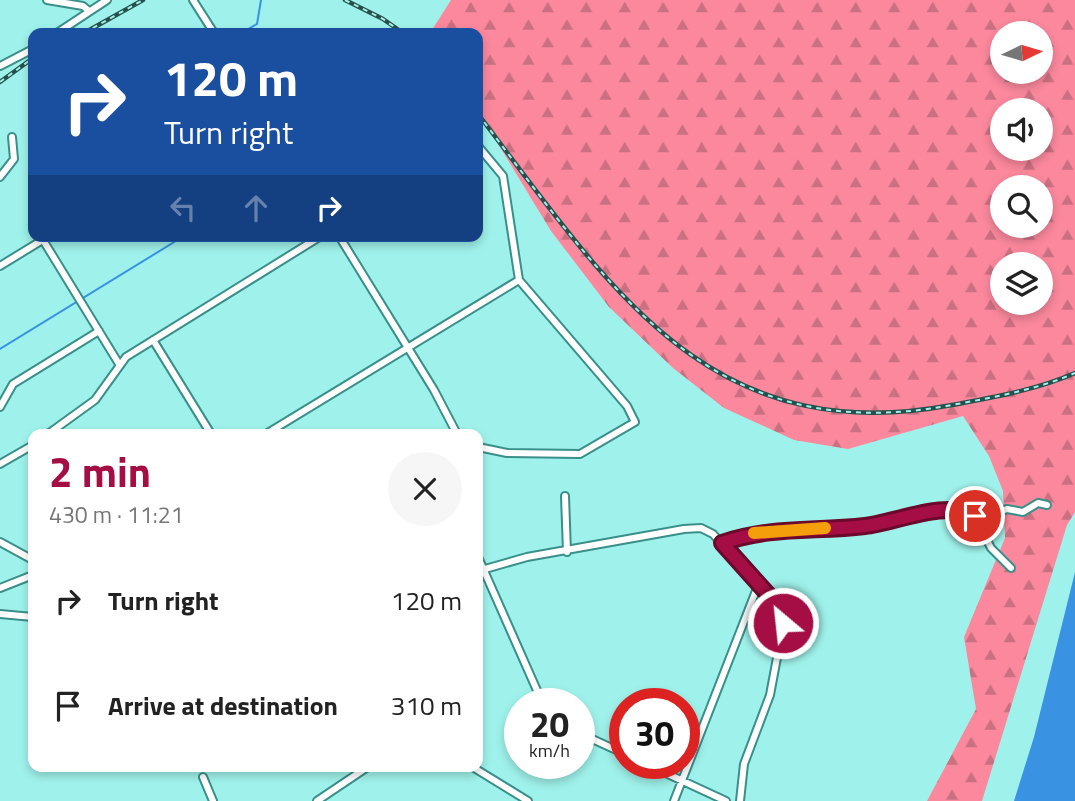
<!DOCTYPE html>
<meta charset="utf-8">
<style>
body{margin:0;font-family:"Titillium Web",sans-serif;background:#f6f6f6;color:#222;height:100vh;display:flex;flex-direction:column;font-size:26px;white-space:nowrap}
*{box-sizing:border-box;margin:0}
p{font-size:23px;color:#767676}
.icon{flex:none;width:38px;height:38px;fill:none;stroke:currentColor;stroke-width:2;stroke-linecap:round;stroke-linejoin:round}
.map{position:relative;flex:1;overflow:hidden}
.side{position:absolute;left:28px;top:429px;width:455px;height:343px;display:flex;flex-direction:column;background:#fff;border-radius:14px;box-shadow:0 4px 10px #0003}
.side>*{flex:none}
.hud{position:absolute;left:28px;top:28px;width:455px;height:214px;border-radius:14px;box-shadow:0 4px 10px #0003;background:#1a4fa0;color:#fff;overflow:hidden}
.needle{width:46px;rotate:85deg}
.buttons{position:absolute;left:990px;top:21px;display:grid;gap:14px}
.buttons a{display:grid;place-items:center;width:63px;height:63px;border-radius:50%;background:#fff;box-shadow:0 4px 10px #0003;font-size:35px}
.speed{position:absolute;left:504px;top:688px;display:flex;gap:14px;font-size:35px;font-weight:700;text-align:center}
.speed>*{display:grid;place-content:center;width:91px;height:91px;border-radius:50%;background:#fff;box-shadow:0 4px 10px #0003;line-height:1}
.speed small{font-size:18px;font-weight:400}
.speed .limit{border:10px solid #d22;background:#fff;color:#111}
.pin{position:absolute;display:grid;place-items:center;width:60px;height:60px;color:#fff;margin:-30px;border:4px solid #fff;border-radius:50%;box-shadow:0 2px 7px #0007}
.me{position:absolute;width:77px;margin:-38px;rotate:332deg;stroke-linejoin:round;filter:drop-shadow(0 0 5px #0008)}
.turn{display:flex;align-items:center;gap:24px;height:147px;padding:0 21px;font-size:32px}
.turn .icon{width:91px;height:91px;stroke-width:2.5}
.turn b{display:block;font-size:49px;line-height:60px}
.lanes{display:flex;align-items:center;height:66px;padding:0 21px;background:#0003;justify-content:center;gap:35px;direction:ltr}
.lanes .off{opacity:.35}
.round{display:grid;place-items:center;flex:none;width:74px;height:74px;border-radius:37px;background:#f6f6f6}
.summary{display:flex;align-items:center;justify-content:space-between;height:119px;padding:0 21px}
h1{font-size:42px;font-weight:700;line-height:52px;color:#a50e44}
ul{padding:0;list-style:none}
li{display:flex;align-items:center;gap:21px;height:105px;padding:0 21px}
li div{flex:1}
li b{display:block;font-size:26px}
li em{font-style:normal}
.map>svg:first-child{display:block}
</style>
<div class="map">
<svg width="1075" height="801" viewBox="0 0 1075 801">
<defs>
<pattern id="forest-firs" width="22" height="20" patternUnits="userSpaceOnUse" patternTransform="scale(1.75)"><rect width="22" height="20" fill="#fb889d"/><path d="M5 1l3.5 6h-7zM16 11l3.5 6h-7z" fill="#ca7081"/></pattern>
</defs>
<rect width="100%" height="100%" fill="#9ff2eb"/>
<path fill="url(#forest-firs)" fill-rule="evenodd" d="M451,0H1075V512L1067,525L982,801H927L976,709L964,637L1005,538L1003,491L989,456L963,416L848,449L794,440L724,408L673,368L609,307L551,231L478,111V33H430ZM1003,33H1041V72H1003ZM1003,110H1041V149H1003ZM1003,187H1041V226H1003ZM1003,264H1041V303H1003Z"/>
<path fill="#3a92e2" d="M1075,572V801H1014L1034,737Z"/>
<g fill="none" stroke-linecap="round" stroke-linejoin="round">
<path stroke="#3a92e2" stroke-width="2" d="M241,33L257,24L261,0
M0,349L184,236"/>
<g stroke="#3a8f8a" stroke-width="10">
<path id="minor" d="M47,0L83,6L89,11
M193,0L214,33
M57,33L107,0
M0,66L33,49
M478,146L503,176L519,280L627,406L635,422L580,454L507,453L478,447
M0,177L14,159L12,137
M339,236L434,390L457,434
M43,240L119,364
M0,266L49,236
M153,340L211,434
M0,407L13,384L99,331
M48,434L95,400L126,357L321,236
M266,434L519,280
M0,464L33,445
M565,496L567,552
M978,520L1007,509L1023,512L1038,503L1047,505
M0,542L33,560
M722,543L767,530L861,527L928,512H966L975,516L991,548L1011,568
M478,557L543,704
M478,571L527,557L684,529L701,528L713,534L785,615L770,695L744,764L740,801
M0,588L33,575
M0,614L33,617
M579,733L625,754
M644,763L726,801
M471,766L528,801
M203,777L213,801
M317,801L369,766
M674,801L759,583"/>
</g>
<use href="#minor" stroke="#fff" stroke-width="6"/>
<g stroke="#274f4c" stroke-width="4.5">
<path id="rail" d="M345,0L383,19L403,33
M84,33L143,0
M0,82L33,58
M478,114C608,284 707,451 952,405C994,397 1036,390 1075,373"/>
</g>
<use href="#rail" stroke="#9ff2eb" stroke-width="2" stroke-dasharray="5" stroke-linecap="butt"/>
</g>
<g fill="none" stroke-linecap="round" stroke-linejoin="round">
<g stroke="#6b092c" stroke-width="18">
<path id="route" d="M783,623L782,610L722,543C772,526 814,532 865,526C894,523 948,499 975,516"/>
</g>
<use href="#route" stroke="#a50e44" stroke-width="12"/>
<path stroke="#f59e0b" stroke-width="12" d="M754,533L825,528"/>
</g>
</svg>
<div class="buttons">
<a><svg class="needle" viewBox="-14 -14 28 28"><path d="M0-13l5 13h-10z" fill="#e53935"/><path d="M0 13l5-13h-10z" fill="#767676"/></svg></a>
<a><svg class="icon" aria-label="sound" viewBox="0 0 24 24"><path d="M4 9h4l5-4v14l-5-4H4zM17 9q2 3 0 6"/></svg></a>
<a><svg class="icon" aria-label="search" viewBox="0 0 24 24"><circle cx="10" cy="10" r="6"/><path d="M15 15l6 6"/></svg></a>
<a><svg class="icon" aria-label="layers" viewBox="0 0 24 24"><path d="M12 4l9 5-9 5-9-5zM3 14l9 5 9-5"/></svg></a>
</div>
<div class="speed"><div>20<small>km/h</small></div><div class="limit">30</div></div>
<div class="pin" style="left:975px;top:516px;background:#d93025"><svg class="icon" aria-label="arrive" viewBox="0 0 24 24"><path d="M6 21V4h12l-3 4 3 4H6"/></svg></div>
<svg class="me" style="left:783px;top:623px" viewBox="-20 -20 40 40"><circle r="17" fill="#a50e44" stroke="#fff" stroke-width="3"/><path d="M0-11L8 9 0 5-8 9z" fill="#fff"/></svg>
<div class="hud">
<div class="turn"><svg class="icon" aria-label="right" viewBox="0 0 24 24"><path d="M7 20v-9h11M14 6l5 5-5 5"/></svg><div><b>120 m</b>Turn right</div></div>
<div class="lanes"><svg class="icon off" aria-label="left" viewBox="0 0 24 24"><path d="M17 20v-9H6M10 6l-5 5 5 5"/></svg><svg class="icon off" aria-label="ahead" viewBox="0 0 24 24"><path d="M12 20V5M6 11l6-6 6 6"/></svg><svg class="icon" aria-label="right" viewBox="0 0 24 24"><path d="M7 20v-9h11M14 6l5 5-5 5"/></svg></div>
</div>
<section class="side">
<div class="summary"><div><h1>2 min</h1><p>430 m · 11:21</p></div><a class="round"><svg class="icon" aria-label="close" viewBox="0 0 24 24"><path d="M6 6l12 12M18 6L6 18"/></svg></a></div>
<ul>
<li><svg class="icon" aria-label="right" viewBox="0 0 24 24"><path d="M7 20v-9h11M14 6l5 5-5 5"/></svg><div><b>Turn right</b></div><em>120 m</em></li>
<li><svg class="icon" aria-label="arrive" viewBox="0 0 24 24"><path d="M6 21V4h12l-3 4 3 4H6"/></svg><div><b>Arrive at destination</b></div><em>310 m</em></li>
</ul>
</section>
</div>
